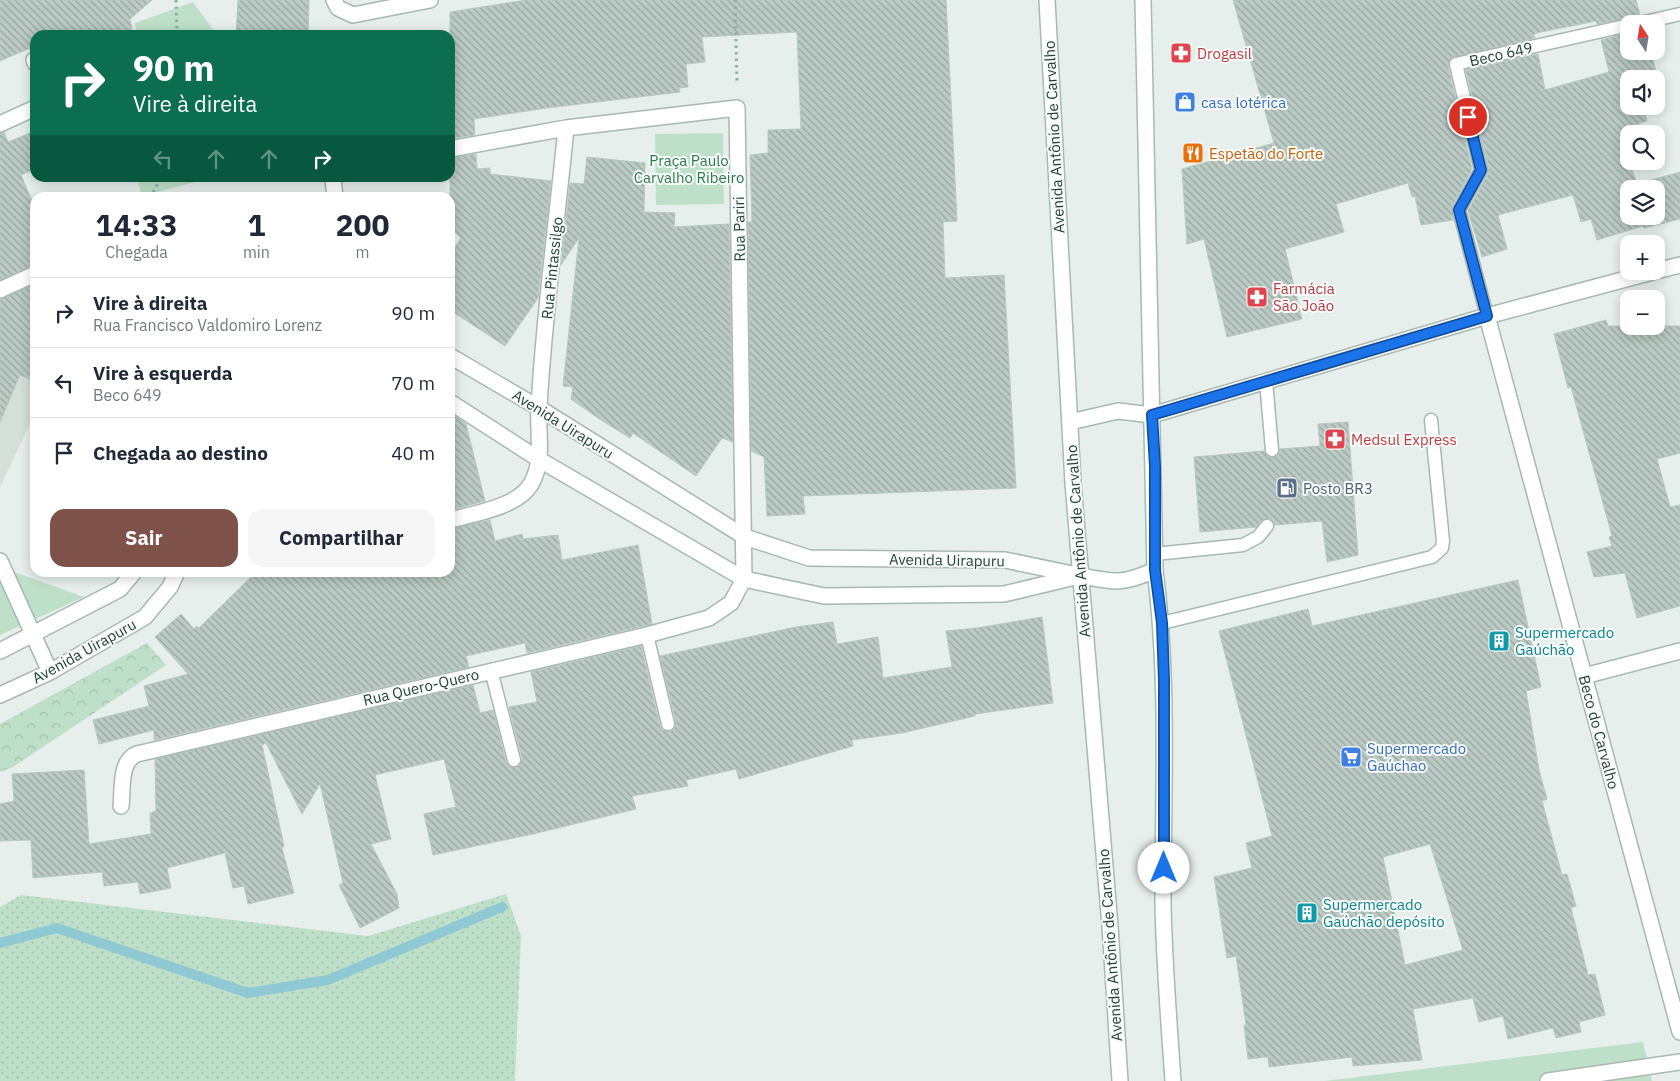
<!DOCTYPE html>
<html lang="pt">
<meta charset="utf-8">
<style>
body{margin:0;font-family:"IBM Plex Sans",sans-serif;background:#f6f6f7;color:#1f2937;height:100vh;display:flex;flex-direction:column;font-size:19px;white-space:nowrap}
*{box-sizing:border-box;margin:0}
p{font-size:16px;color:#747a83}
.icon{flex:none;width:28px;height:28px;fill:none;stroke:currentColor;stroke-width:2;stroke-linecap:round;stroke-linejoin:round}
.map{position:relative;flex:1;overflow:hidden}
.details{position:absolute;left:30px;top:192px;width:425px;height:385px;display:flex;flex-direction:column;background:#fff;border-radius:15px;box-shadow:0 2px 12px #0003}
.details>*{flex:none}
.top-card{position:absolute;left:30px;top:30px;width:425px;height:152px;border-radius:15px;box-shadow:0 2px 12px #0003;background:#0b6e4f;color:#fff;overflow:hidden}
.needle{width:32px;rotate:348deg}
.controls{position:absolute;left:1620px;top:15px;display:grid;gap:10px}
.controls a{display:grid;place-items:center;width:45px;height:45px;border-radius:10px;background:#fff;box-shadow:0 2px 12px #0003;font-size:25px}
.pin{position:absolute;display:grid;place-items:center;width:42px;height:42px;color:#fff;margin:-21px;border:2px solid #fff;border-radius:50%;box-shadow:0 1px 5px #0007}
.me{position:absolute;width:55px;margin:-28px;rotate:0deg;stroke-linejoin:round;filter:drop-shadow(0 0 4px #0008)}
.turn{display:flex;align-items:center;gap:18px;height:105px;padding:0 20px;font-size:22px}
.turn .icon{width:65px;height:65px;stroke-width:2.5}
.turn b{display:block;font-size:35px;line-height:42px}
.lanes{display:flex;align-items:center;height:48px;padding:0 20px;background:#0003;justify-content:center;gap:25px;direction:ltr}
.lanes .off{opacity:.35}
.eta{display:flex;justify-content:space-evenly;align-items:center;height:85px;text-align:center}
.eta b{font-size:30px;font-weight:700;line-height:35px}
.cta{display:flex;gap:10px;margin-top:auto;padding:10px 20px}
.cta a{flex:1;height:58px;border-radius:15px;background:#7f5249;color:#fff;font-size:20px;font-weight:700;line-height:58px;text-align:center}
.cta a+a{background:#f6f6f7;color:#1f2937}
ul{padding:0;list-style:none}
li{display:flex;align-items:center;gap:15px;height:70px;padding:0 20px;border-top:1px solid #e0e1e3}
li div{flex:1}
li b{display:block;font-size:19px}
li em{font-style:normal}
.map>svg:first-child{display:block}
</style>
<div class="map">
<svg width="1680" height="1081" viewBox="0 0 1680 1081">
<defs>
<pattern id="grass-dots" width="8" height="8" patternUnits="userSpaceOnUse" patternTransform="scale(1.25)"><rect width="8" height="8" fill="#bfe0c8"/><path d="M2 2h.1M6 6h.1" fill="none" stroke="#a4c1ad" stroke-width="1.8" stroke-linecap="round"/></pattern>
<pattern id="forest-crowns" width="20" height="18" patternUnits="userSpaceOnUse" patternTransform="scale(1.25)"><rect width="20" height="18" fill="#bfe0c8"/><path d="M2 6a3 3 0 1 1 6 0M12 15a3 3 0 1 1 6 0" fill="none" stroke="#a4c1ad"/></pattern>
<pattern id="building-back-hatch" width="6" height="6" patternUnits="userSpaceOnUse" patternTransform="scale(1.25)"><rect width="6" height="6" fill="#bbcac4"/><path d="M-1 5l2 2M0 0l6 6M5-1l2 2" fill="none" stroke="#98a6a0"/></pattern>
</defs>
<rect width="100%" height="100%" fill="#e6efeb"/>
<path fill="#d4dfda" d="M4,367L35,383V413L0,487V369Z"/>
<path fill="url(#grass-dots)" d="M506,894L521,936L515,1081H0V907L21,895L368,936Z"/>
<path fill="url(#forest-crowns)" d="M147,643L166,665L13,767L0,772V724Z"/>
<path fill="#bfe0c8" d="M193,2L217,35H137L135,23Z
M723,133L724,204L656,205L655,134Z
M137,178H210L142,196Z
M0,567L84,597L0,635Z
M1643,1042L1652,1081H1325Z"/>
<g fill="none" stroke-linecap="round" stroke-linejoin="round">
<path stroke="#8ec9d4" stroke-width="10" d="M0,943L57,928L248,993L328,980L502,907"/>
</g>
<path fill="url(#building-back-hatch)" stroke="#b8c9c2" fill-rule="evenodd" d="M0,0H152L130,19L133,35H35V46L0,61Z
M238,0H309L308,35H236Z
M526,0H946L957,221L943,222L945,278L1004,275L1016,488L803,496L805,514L767,516L764,457L751,451L748,222H752L750,155L768,153V130L801,129L797,32L702,37L705,62L686,64L688,87L679,88L680,92L547,108L474,119L475,135L450,139V12Z
M1233,0H1636L1640,15L1597,24L1596,21L1541,32L1534,34L1535,38L1451,58L1448,66L1472,169L1452,206L1453,220L1421,225L1415,196L1412,197L1408,183L1336,204L1344,232L1285,249L1302,319L1227,337L1204,239L1187,244L1182,169L1274,143Z
M1629,33V51H1650L1661,88L1656,90V79H1629V106H1643L1647,121L1629,127V161L1637,184L1680,172V219L1644,228L1643,226L1597,240L1591,219L1581,222L1573,195L1498,215L1507,249L1482,257L1468,211L1488,174L1489,168L1466,70L1538,54L1545,90L1609,72L1601,40ZM1629,189H1656V216H1629Z
M35,131V169L21,175L35,208V265L0,280V133L4,132L8,142Z
M476,154L477,169L490,168V174L551,181L538,298L505,346L450,310V255L461,238L450,227V158Z
M587,157L645,163L644,212L675,213L674,227L729,224L733,442L722,438L696,476L633,433L630,438L601,420L571,399L573,387L563,386L579,238L561,265L570,183L584,184Z
M35,284V382L20,375L0,422V299Z
M1606,320L1608,326H1680V453L1657,459L1670,507L1680,505V606L1637,618L1625,573L1594,577L1587,552L1612,546L1609,537L1612,536L1571,387L1568,388L1554,334Z
M450,413L466,424L485,501L450,510Z
M1348,422L1358,555L1327,562L1322,521L1275,525L1272,520L1268,518L1261,521L1256,527L1200,532L1194,457L1264,451L1268,457L1273,458L1279,454L1280,449L1320,446L1318,424Z
M490,520L495,541L522,534L523,539L558,535L562,560L638,545L652,624L527,653L525,643L466,656L469,667L154,740V730L99,744L93,720L149,706L144,686L188,674L155,637L181,614L194,629L197,626L199,628L256,572H450V529Z
M1518,580L1541,687L1526,691L1539,770L1547,799L1542,801L1562,875L1567,874L1576,906L1571,908L1588,975L1595,974L1605,1015L1579,1022L1581,1032L1556,1038L1553,1028L1508,1039L1503,1016L1479,1022L1473,998L1413,1009L1422,1060L1353,1066L1352,1057L1269,1067L1268,1057L1248,1059L1244,1025H1246L1236,956L1227,958L1214,877L1252,868L1246,843L1272,836L1219,631L1308,609L1312,626ZM1430,844L1463,950L1405,965L1383,857Z
M1042,617L1053,703L975,714V716L902,733L852,740L853,746L739,779L736,769L686,780L688,786L632,796L636,809L533,834L433,855L424,814L456,807L444,759L375,775L391,839L371,844L397,894L399,908L360,928L339,885L343,883L320,784L302,814L266,743L262,745L284,846L282,848L294,893L248,904L244,886L233,888L225,853L167,868L171,888L140,894L138,882L104,886L102,872L33,878L31,840L0,841V804L14,801L12,774L84,770L89,844L151,834L150,813L156,811L155,759L473,685L480,713L493,710L506,762L509,766L516,768L520,765L522,758L509,707L537,702L531,672L641,646L660,726L662,730L669,732L674,730L676,722L660,656L796,627L833,622L837,644L878,637L883,678L952,667L946,631L977,628Z"/>
<g fill="none" stroke-linecap="round" stroke-linejoin="round">
<g stroke="#a8b8b2" stroke-width="15">
<path id="service" d="M1636,24L1680,14
M1487,316L1459,210L1481,170L1456,64L1629,25
M1266,381L1272,450
M1155,554L1243,545L1258,537L1267,526
M1162,623L1432,557L1442,548L1443,541L1431,420
M647,635L668,724
M491,670L514,760"/>
</g>
<g stroke="#a8b8b2" stroke-width="18">
<path id="pedestrian" d="M1548,1081L1680,1062"/>
</g>
<g stroke="#a8b8b2" stroke-width="18">
<path id="minor" d="M334,0L338,8L353,15L430,0
M34,60L35,63
M0,124L35,108
M333,178L335,198
M0,290L35,274
M450,356L539,408L745,537L809,558L1005,560L1082,576
M450,402L540,460L744,579L824,596L1004,594L1075,577
M450,520C473,514 518,507 531,484C545,460 537,433 539,407C544,314 557,221 566,128
M0,561L50,672
M0,651L120,589L134,572
M0,695L50,672L145,617L170,587L177,572
M121,806C123,790 119,761 137,754L647,635L709,618L731,603L744,579L737,108L566,128L450,149"/>
</g>
<g stroke="#a8b8b2" stroke-width="18">
<path id="tertiary" d="M1656,271L1680,265
M1487,316L1680,1032
M1152,415L1487,316L1656,271
M1584,676L1680,651"/>
</g>
<g stroke="#a4bbb3" stroke-width="18">
<path id="secondary" d="M1047,0L1073,483L1110,926L1120,1081
M1143,0L1155,570C1169,681 1163,792 1163,903C1164,962 1169,1022 1173,1081
M1070,422L1118,411L1152,415
M1082,576C1115,583 1124,584 1155,570"/>
</g>
<path stroke="#86b3a5" stroke-width="3" stroke-dasharray="2.5 4" stroke-linecap="butt" d="M176,0L177,35
M735,0L737,84
M150,198L161,178"/>
<use href="#service" stroke="#fff" stroke-width="12"/>
<use href="#pedestrian" stroke="#fff" stroke-width="15"/>
<use href="#minor" stroke="#fff" stroke-width="15"/>
<use href="#tertiary" stroke="#fff" stroke-width="15"/>
<use href="#secondary" stroke="#fff" stroke-width="15"/>
</g>
<g fill="none" stroke-linecap="round" stroke-linejoin="round">
<g stroke="#114b97" stroke-width="12">
<path id="route" d="M1164,868V680L1162,623L1155,570V466L1152,415L1487,316L1459,210L1481,170L1468,117"/>
</g>
<use href="#route" stroke="#1a73e8" stroke-width="9"/>
</g>
<defs>
<g id="pharmacy-square" transform="scale(1.125)"><rect x="-9" y="-9" width="18" height="18" rx="4" fill="#e0444e" stroke="#f7fbf9"/><path d="M-2-6h4v4h4v4h-4v4h-4v-4h-4v-4h4Z" fill="#fff"/></g>
<g id="shop-square" transform="scale(1.125)"><rect x="-9" y="-9" width="18" height="18" rx="4" fill="#3f7fe0" stroke="#f7fbf9"/><path d="M-5-2.5h2.3a2.7 3.5 0 0 1 5.4 0H5L5.5 6h-11ZM-1.5-2.5h3a1.5 2.3 0 0 0-3 0Z" fill="#fff"/></g>
<g id="restaurant-square" transform="scale(1.125)"><rect x="-9" y="-9" width="18" height="18" rx="4" fill="#e8710a" stroke="#f7fbf9"/><path d="M-5-6h1v4h1v-4h1v4h1v-4h1v5L-1.5 .5V6h-2V.5L-5-1ZM5-6V6H3V1.5H1.5Q1.5-4 5-6Z" fill="#fff"/></g>
<g id="fuel-square" transform="scale(1.125)"><rect x="-9" y="-9" width="18" height="18" rx="4" fill="#5c6f8a" stroke="#f7fbf9"/><path d="M-5.5-6h7V0h2V4h1.3V-2.5L3-4.5l.8-.8L6-3V5H2.5V1h-1V6h-7ZM-4.2-4.7v3.2H.2V-4.7Z" fill="#fff"/></g>
<g id="building-square" transform="scale(1.125)"><rect x="-9" y="-9" width="18" height="18" rx="4" fill="#0f9aa8" stroke="#f7fbf9"/><path d="M-4-6H4V6H1V3H-1V6H-4ZM-2.5-4.3h1.7v1.8h-1.7ZM.8-4.3h1.7v1.8H.8ZM-2.5-1h1.7V.8h-1.7ZM.8-1h1.7V.8H.8Z" fill="#fff"/></g>
<g id="supermarket-square" transform="scale(1.125)"><rect x="-9" y="-9" width="18" height="18" rx="4" fill="#3f7fe0" stroke="#f7fbf9"/><path d="M-6-5.5h2.5l.6 2H6L4.5 2H-2.5L-4.4-4H-6ZM-1.5 3.2a1.3 1.3 0 1 0 .1 0ZM3 3.2a1.3 1.3 0 1 0 .1 0Z" fill="#fff"/></g>
</defs>
<g fill-rule="evenodd">
<use href="#pharmacy-square" x="1181" y="53"/>
<use href="#shop-square" x="1185" y="102"/>
<use href="#restaurant-square" x="1193" y="153"/>
<use href="#pharmacy-square" x="1257" y="297"/>
<use href="#pharmacy-square" x="1335" y="439"/>
<use href="#fuel-square" x="1287" y="488"/>
<use href="#building-square" x="1499" y="641"/>
<use href="#supermarket-square" x="1351" y="757"/>
<use href="#building-square" x="1307" y="913"/>
</g>
<g text-anchor="middle" dominant-baseline="central" stroke-width="4" stroke-linejoin="round" paint-order="stroke">
<g font-size="15" fill="#be3a42" stroke="#f7fbf9" text-anchor="start">
<text x="1197" y="53">Drogasil</text>
<text x="1273" y="288">Farmácia<tspan x="1273" dy="17">São João</tspan></text>
<text x="1351" y="439">Medsul Express</text>
</g>
<g font-size="15" fill="#24423a" stroke="#f7fbf9">
<text transform="translate(1501 54) rotate(-13)">Beco 649</text>
<text transform="translate(1054 137) rotate(-93)">Avenida Antônio de Carvalho</text>
<text transform="translate(739 229) rotate(-91)">Rua Pariri</text>
<text transform="translate(552 268) rotate(-84)">Rua Pintassilgo</text>
<text transform="translate(563 424) rotate(32)">Avenida Uirapuru</text>
<text transform="translate(1078 541) rotate(-94)">Avenida Antônio de Carvalho</text>
<text transform="translate(947 560) rotate(1)">Avenida Uirapuru</text>
<text transform="translate(84 651) rotate(-29)">Avenida Uirapuru</text>
<text transform="translate(421 687) rotate(-13)">Rua Quero-Quero</text>
<text transform="translate(1599 732) rotate(75)">Beco do Carvalho</text>
<text transform="translate(1110 945) rotate(-94)">Avenida Antônio de Carvalho</text>
</g>
<g font-size="15" fill="#366cbe" stroke="#f7fbf9" text-anchor="start">
<text x="1201" y="102">casa lotérica</text>
<text x="1367" y="748">Supermercado<tspan x="1367" dy="17">Gaúchao</tspan></text>
</g>
<g font-size="15" fill="#c56008" stroke="#f7fbf9" text-anchor="start">
<text x="1209" y="153">Espetão do Forte</text>
</g>
<g font-size="15" fill="#2d7a4b" stroke="#f7fbf9">
<text x="689" y="160">Praça Paulo<tspan x="689" dy="17">Carvalho Ribeiro</tspan></text>
</g>
<g font-size="15" fill="#4e5e75" stroke="#f7fbf9" text-anchor="start">
<text x="1303" y="488">Posto BR3</text>
</g>
<g font-size="15" fill="#0d838f" stroke="#f7fbf9" text-anchor="start">
<text x="1515" y="632">Supermercado<tspan x="1515" dy="17">Gaúchão</tspan></text>
<text x="1323" y="904">Supermercado<tspan x="1323" dy="17">Gaúchão depósito</tspan></text>
</g>
</g>
</svg>
<div class="controls">
<a><svg class="needle" viewBox="-14 -14 28 28"><path d="M0-13l5 13h-10z" fill="#e53935"/><path d="M0 13l5-13h-10z" fill="#747a83"/></svg></a>
<a><svg class="icon" aria-label="sound" viewBox="0 0 24 24"><path d="M4 9h4l5-4v14l-5-4H4zM17 9q2 3 0 6"/></svg></a>
<a><svg class="icon" aria-label="search" viewBox="0 0 24 24"><circle cx="10" cy="10" r="6"/><path d="M15 15l6 6"/></svg></a>
<a><svg class="icon" aria-label="layers" viewBox="0 0 24 24"><path d="M12 4l9 5-9 5-9-5zM3 14l9 5 9-5"/></svg></a>
<a>+</a>
<a>−</a>
</div>
<div class="pin" style="left:1468px;top:117px;background:#d93025"><svg class="icon" aria-label="arrive" viewBox="0 0 24 24"><path d="M6 21V4h12l-3 4 3 4H6"/></svg></div>
<svg class="me" style="left:1164px;top:868px" viewBox="-20 -20 40 40"><circle r="19" fill="#fff"/><path d="M0-13L10 11 0 6-10 11z" fill="#1a73e8"/></svg>
<div class="top-card">
<div class="turn"><svg class="icon" aria-label="right" viewBox="0 0 24 24"><path d="M7 20v-9h11M14 6l5 5-5 5"/></svg><div><b>90 m</b>Vire à direita</div></div>
<div class="lanes"><svg class="icon off" aria-label="left" viewBox="0 0 24 24"><path d="M17 20v-9H6M10 6l-5 5 5 5"/></svg><svg class="icon off" aria-label="ahead" viewBox="0 0 24 24"><path d="M12 20V5M6 11l6-6 6 6"/></svg><svg class="icon off" aria-label="ahead" viewBox="0 0 24 24"><path d="M12 20V5M6 11l6-6 6 6"/></svg><svg class="icon" aria-label="right" viewBox="0 0 24 24"><path d="M7 20v-9h11M14 6l5 5-5 5"/></svg></div>
</div>
<section class="details">
<div class="eta">
<div><b>14:33</b><p>Chegada</p></div>
<div><b>1</b><p>min</p></div>
<div><b>200</b><p>m</p></div>
</div>
<ul>
<li><svg class="icon" aria-label="right" viewBox="0 0 24 24"><path d="M7 20v-9h11M14 6l5 5-5 5"/></svg><div><b>Vire à direita</b><p>Rua Francisco Valdomiro Lorenz</p></div><em>90 m</em></li>
<li><svg class="icon" aria-label="left" viewBox="0 0 24 24"><path d="M17 20v-9H6M10 6l-5 5 5 5"/></svg><div><b>Vire à esquerda</b><p>Beco 649</p></div><em>70 m</em></li>
<li><svg class="icon" aria-label="arrive" viewBox="0 0 24 24"><path d="M6 21V4h12l-3 4 3 4H6"/></svg><div><b>Chegada ao destino</b></div><em>40 m</em></li>
</ul>
<div class="cta"><a>Sair</a><a>Compartilhar</a></div>
</section>
</div>
